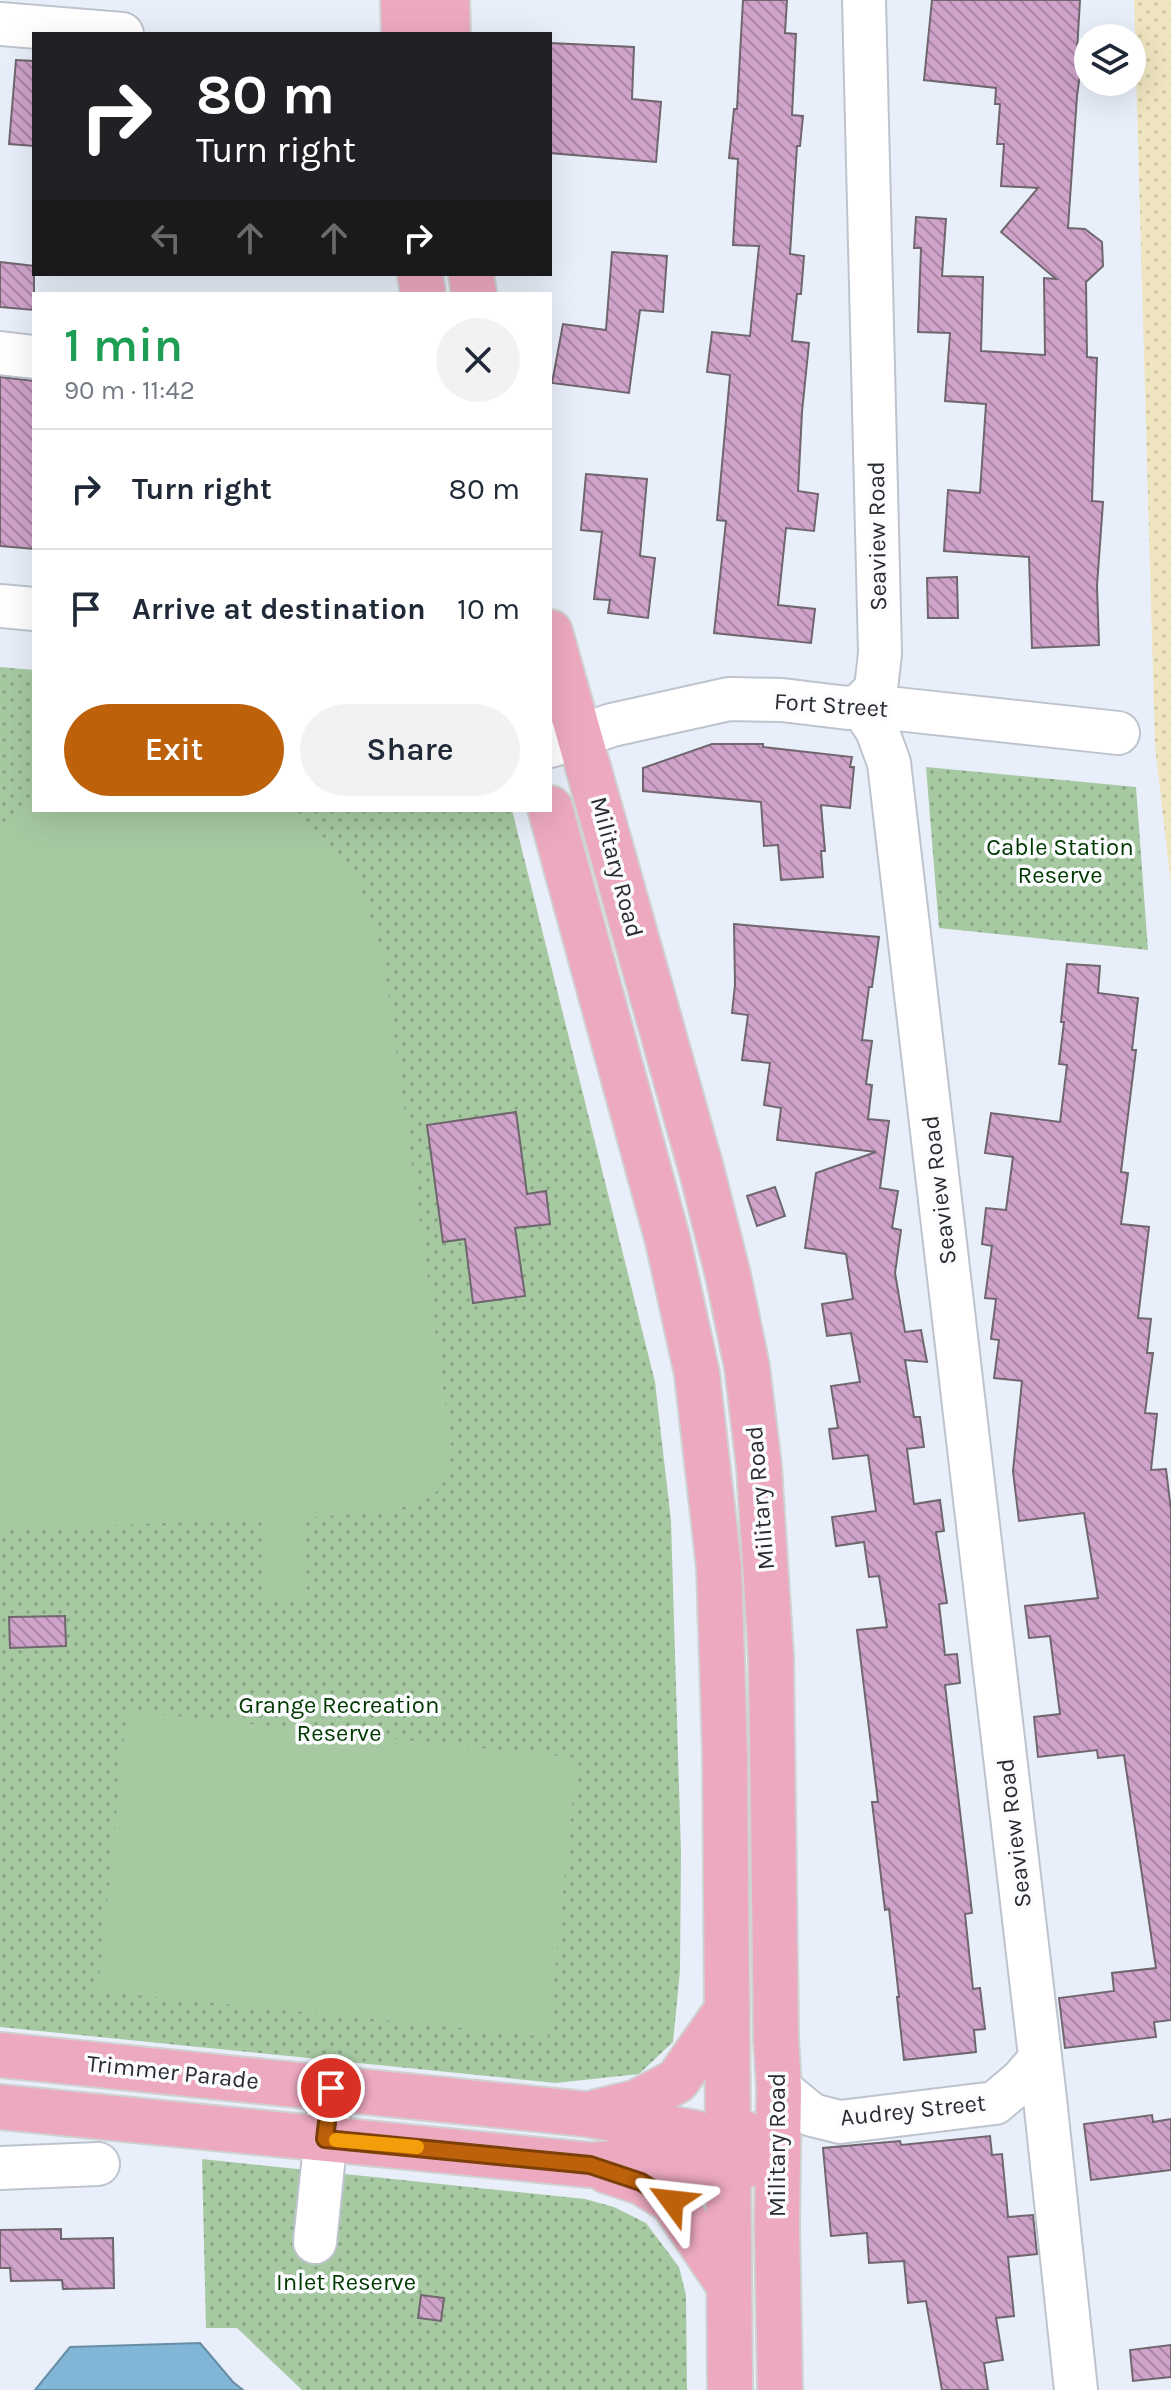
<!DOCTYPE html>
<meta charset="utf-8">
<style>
body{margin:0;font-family:Karla,sans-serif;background:#f2f2f3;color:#1f2937;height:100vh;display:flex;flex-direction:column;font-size:30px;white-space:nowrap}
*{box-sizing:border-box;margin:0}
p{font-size:26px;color:#747a83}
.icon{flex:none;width:44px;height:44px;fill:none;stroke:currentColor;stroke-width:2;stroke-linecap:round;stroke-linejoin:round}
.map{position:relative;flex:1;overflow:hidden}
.sheet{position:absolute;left:32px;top:292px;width:520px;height:520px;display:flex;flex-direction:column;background:#fff;border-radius:0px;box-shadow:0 8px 32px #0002}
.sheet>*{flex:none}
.guide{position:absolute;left:32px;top:32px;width:520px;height:244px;border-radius:0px;box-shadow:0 8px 32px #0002;background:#202124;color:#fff;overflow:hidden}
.fabs{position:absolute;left:1074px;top:24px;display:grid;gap:16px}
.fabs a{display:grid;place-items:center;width:72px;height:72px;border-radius:50%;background:#fff;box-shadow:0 8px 32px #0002;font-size:40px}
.pin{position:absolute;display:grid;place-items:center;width:68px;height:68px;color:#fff;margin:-34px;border:4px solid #fff;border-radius:50%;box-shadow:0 2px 8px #0007}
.me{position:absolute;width:88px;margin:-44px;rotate:300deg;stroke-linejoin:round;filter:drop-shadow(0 0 6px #0008)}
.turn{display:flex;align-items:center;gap:28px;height:168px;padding:0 32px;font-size:36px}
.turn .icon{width:104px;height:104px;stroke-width:2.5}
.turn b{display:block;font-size:56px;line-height:68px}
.lanes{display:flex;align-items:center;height:76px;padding:0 32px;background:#0003;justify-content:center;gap:40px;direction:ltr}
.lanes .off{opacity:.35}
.round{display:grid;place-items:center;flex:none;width:84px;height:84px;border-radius:42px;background:#f2f2f3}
.overview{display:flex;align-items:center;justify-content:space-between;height:136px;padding:0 32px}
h1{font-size:48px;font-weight:600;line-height:60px;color:#1e9e55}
.button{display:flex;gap:16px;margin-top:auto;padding:16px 32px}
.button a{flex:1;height:92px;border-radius:48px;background:#bd610b;color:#fff;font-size:32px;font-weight:600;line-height:92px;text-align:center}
.button a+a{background:#f2f2f3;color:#1f2937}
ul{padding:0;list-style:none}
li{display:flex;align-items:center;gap:24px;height:120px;padding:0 32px;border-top:2px solid #e0e1e3}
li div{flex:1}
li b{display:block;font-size:30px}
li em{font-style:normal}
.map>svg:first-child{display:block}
</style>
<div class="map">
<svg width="1171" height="2390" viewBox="0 0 1171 2390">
<defs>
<pattern id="sand-dots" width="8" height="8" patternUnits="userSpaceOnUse" patternTransform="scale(2)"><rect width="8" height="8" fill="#efe5c0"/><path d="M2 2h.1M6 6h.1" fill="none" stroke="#cdc5a5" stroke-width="1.8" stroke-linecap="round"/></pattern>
<pattern id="park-dots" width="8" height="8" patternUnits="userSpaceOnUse" patternTransform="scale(2)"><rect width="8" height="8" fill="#a6c9a2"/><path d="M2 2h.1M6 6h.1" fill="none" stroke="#87a384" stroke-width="1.8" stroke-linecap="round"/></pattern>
<pattern id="building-back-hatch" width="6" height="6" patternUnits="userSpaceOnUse" patternTransform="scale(2)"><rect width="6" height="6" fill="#d0a3ca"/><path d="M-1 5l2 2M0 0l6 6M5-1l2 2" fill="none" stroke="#a985a4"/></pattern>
</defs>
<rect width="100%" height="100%" fill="#e9effa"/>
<path fill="url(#sand-dots)" d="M1134,0H1171V885L1155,746Z"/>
<path fill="url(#park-dots)" d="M0,667L34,670V810H512L655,1382L671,1521L681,1852L680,1971L673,2042L639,2074L556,2083L0,2027Z
M926,767L1136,787L1148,950L939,928Z
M202,2159L585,2199L614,2207L646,2223L679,2267L686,2295L687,2390H302L237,2328H206Z"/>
<path fill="#a6c9a2" d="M34,804V810H284L325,838L360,886L384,963L451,1446C450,1462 447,1482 435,1493C406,1516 341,1513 305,1518L307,1600L264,1601L261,1519L0,1530V832Z
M127,1711L577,1758L548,2037L98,1991Z"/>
<path fill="#81b6d7" stroke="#678da5" stroke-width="2" d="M200,2343L233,2382L243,2390H35L70,2347Z"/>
<path fill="url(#building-back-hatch)" stroke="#6f666e" stroke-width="2" d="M743,0H787L785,33L796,34L792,115L803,116L800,146H797L790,254L804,256L801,294H797L792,341L809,343L802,412L798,491L818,494L814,531L786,528L778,605L815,609L811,643L714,633L726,521L717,520L730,375L707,372L712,332L750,336L759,246L733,245L738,159L729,158L734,109H737Z
M932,0H1080L1077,51L1083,52L1077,96L1068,228L1085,229L1102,242L1103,266L1086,282L1087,357L1097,358L1092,501L1103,502L1097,586L1099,645L1032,648L1029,557L944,551L948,490L980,493L986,404L945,401L950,333L918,332L921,248H914L916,217L946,219L942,276L983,277L981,351L1045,355L1044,278L1056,279L1001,232L1038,188L1001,186L1004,144H997L1000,104H995L996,88L924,80Z
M550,43L634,47L632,99L661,102L656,162L550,153Z
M16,60L34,61V146L9,144Z
M612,252L667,256L663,312L640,310L629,393L552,383L563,324L606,330Z
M0,262L34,266V310L0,307Z
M0,377L34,381V549L0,546Z
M586,474L647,479L640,556L655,558L648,618L608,613L610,600L594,599L602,532L581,530Z
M957,577L958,618H928L927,578Z
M712,744H763V747L852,757L850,767H854L850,808L821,805L825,851H821L823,877L781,880L778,845L764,846L761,802L643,791V768Z
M734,924L879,937L872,987H869L862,1040L872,1041L866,1084L872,1085L868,1119L889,1121L880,1188L898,1191L892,1228L901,1230L895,1273L905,1332L921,1330L927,1362L905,1360L914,1417H920L924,1447L907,1449L914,1504L940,1500L944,1531L936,1532L947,1603L939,1604L945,1655L957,1654L960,1683L945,1685L972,1913L965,1914L973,1989L980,1988L985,2029L974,2030L976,2052L904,2060L897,1997H899L889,1909L885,1910L872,1802H878L857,1630L887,1627L879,1576L869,1577L864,1542L836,1546L832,1517L876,1511L868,1455L833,1459L829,1429L838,1428L831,1386L860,1382L851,1333L827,1336L822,1304L853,1299L846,1254L805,1248L816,1173L876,1152L777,1140L781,1108L764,1105L770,1063L742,1060L748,1015L732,1013L735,985Z
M1067,964L1100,966L1098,993L1138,998L1132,1050H1136L1121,1172L1128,1173L1121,1224L1149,1227L1138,1318L1151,1319L1147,1353H1153L1145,1413L1157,1414L1151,1470L1166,1469L1171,1510V2020L1154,2022L1156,2037L1065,2048L1059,1998L1114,1991L1112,1973L1156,1968L1124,1755L1098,1758L1097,1750L1038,1757L1034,1717L1060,1714L1050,1636L1029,1638L1025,1606L1098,1598L1084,1513L1019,1521L1013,1471L1022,1381L994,1378L999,1340L991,1339L996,1299L985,1298L992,1246L982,1244L986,1208L1006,1210L1013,1157L985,1153L991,1113L1060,1122L1067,1065L1059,1064L1064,1022H1061Z
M516,1112L527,1194L546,1191L550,1224L515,1228L525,1296L473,1303L465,1239L443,1242L427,1125Z
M775,1187L785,1216L757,1226L747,1196Z
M65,1616L66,1646L10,1648L9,1617Z
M1152,2115L1153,2122L1171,2119V2170L1091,2180L1084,2124Z
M990,2136L992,2155L1002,2154L1008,2217L1033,2215L1037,2254L1008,2257L1014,2316L996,2318L1003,2360L984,2363L988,2390H942L926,2301L908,2303L904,2261L869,2263L867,2233L831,2236L823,2148L900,2141L901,2145Z
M61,2229V2239L113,2238L114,2288L63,2289L62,2280L11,2281L10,2268H0V2230Z
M421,2295L444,2298L441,2321L418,2318Z
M1171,2345V2377L1133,2381L1130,2350Z"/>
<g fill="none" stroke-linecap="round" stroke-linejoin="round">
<g stroke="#bec4ce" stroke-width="46">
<path id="minor" d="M0,24L122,34
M0,353L34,357
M0,606L34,609
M860,705L877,730L889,763L1045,2099L1076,2390
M860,705L876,689L880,653L864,0
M550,746L612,725L729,699L782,700L848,708L860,705L1118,733
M779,2088L812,2115L840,2122L995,2103L1022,2080L1040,2059
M0,2168L98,2164
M315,2242L331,2088"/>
</g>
<g stroke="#d0d1d1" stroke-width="48">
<path id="major" d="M403,0L404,34
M447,0L448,34
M420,274L423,294
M471,274L474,294
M550,632L702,1172L728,1275L747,1367L759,1467L771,1657L776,2038L779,2088L777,2224L780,2390
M550,808L668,1241L697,1374L719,1567L725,1753L730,2390
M0,2055L585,2114L696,2133L729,2152L744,2166
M0,2107L590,2165C607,2164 624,2161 641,2161C694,2162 703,2179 746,2134
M596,2112L637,2102L677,2081L726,2011
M607,2171L641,2182L672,2201L728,2284"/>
</g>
<use href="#minor" stroke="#fff" stroke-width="42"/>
<use href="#major" stroke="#eda9c0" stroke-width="44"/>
</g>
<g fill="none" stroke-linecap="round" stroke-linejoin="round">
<g stroke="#7b3f07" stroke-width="20">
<path id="route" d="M331,2088L325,2139L590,2165L641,2182L672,2201"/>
</g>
<use href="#route" stroke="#bd610b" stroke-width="14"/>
<path stroke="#f59e0b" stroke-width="14" d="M336,2140L417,2147"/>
</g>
<g text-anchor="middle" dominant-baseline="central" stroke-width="7" stroke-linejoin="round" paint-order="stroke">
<g font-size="24" fill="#2a2c30" stroke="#fbfcfe">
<text transform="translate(877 536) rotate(-91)">Seaview Road</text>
<text transform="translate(831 705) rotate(4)">Fort Street</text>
<text transform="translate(617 867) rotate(75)">Military Road</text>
<text transform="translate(939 1190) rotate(-97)">Seaview Road</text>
<text transform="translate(760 1498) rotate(-95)">Military Road</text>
<text transform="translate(1014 1833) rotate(-97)">Seaview Road</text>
<text transform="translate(173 2072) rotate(6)">Trimmer Parade</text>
<text transform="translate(913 2110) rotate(-6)">Audrey Street</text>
<text transform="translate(777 2145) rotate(-90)">Military Road</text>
</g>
<g font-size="24" fill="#003800" stroke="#fbfcfe">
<text x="1060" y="847">Cable Station<tspan x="1060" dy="28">Reserve</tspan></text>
<text x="339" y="1705">Grange Recreation<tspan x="339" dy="28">Reserve</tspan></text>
<text x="346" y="2282">Inlet Reserve</text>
</g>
</g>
</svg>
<div class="fabs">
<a><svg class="icon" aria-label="layers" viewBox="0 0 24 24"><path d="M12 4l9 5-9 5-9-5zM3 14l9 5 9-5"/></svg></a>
</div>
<div class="pin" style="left:331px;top:2088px;background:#d93025"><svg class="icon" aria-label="arrive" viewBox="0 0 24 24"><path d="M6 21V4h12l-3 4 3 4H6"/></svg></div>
<svg class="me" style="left:672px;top:2201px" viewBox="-20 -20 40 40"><path d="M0-17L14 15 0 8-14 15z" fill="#bd610b" stroke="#fff" stroke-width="4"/></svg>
<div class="guide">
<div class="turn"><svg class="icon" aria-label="right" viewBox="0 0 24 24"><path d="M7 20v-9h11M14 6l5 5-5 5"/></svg><div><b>80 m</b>Turn right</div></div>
<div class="lanes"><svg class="icon off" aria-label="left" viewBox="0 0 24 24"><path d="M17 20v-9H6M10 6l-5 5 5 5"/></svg><svg class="icon off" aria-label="ahead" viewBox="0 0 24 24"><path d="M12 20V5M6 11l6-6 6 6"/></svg><svg class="icon off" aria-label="ahead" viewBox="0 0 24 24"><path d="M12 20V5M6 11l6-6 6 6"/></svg><svg class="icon" aria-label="right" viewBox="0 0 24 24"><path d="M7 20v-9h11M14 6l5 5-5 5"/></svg></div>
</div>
<section class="sheet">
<div class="overview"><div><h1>1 min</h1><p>90 m · 11:42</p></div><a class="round"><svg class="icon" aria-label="close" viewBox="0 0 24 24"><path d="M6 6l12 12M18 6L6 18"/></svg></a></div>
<ul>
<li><svg class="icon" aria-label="right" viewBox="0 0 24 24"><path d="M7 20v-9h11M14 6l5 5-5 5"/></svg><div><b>Turn right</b></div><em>80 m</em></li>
<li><svg class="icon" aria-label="arrive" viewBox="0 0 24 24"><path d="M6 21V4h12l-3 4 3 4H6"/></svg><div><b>Arrive at destination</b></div><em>10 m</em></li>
</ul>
<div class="button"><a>Exit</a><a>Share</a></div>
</section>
</div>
